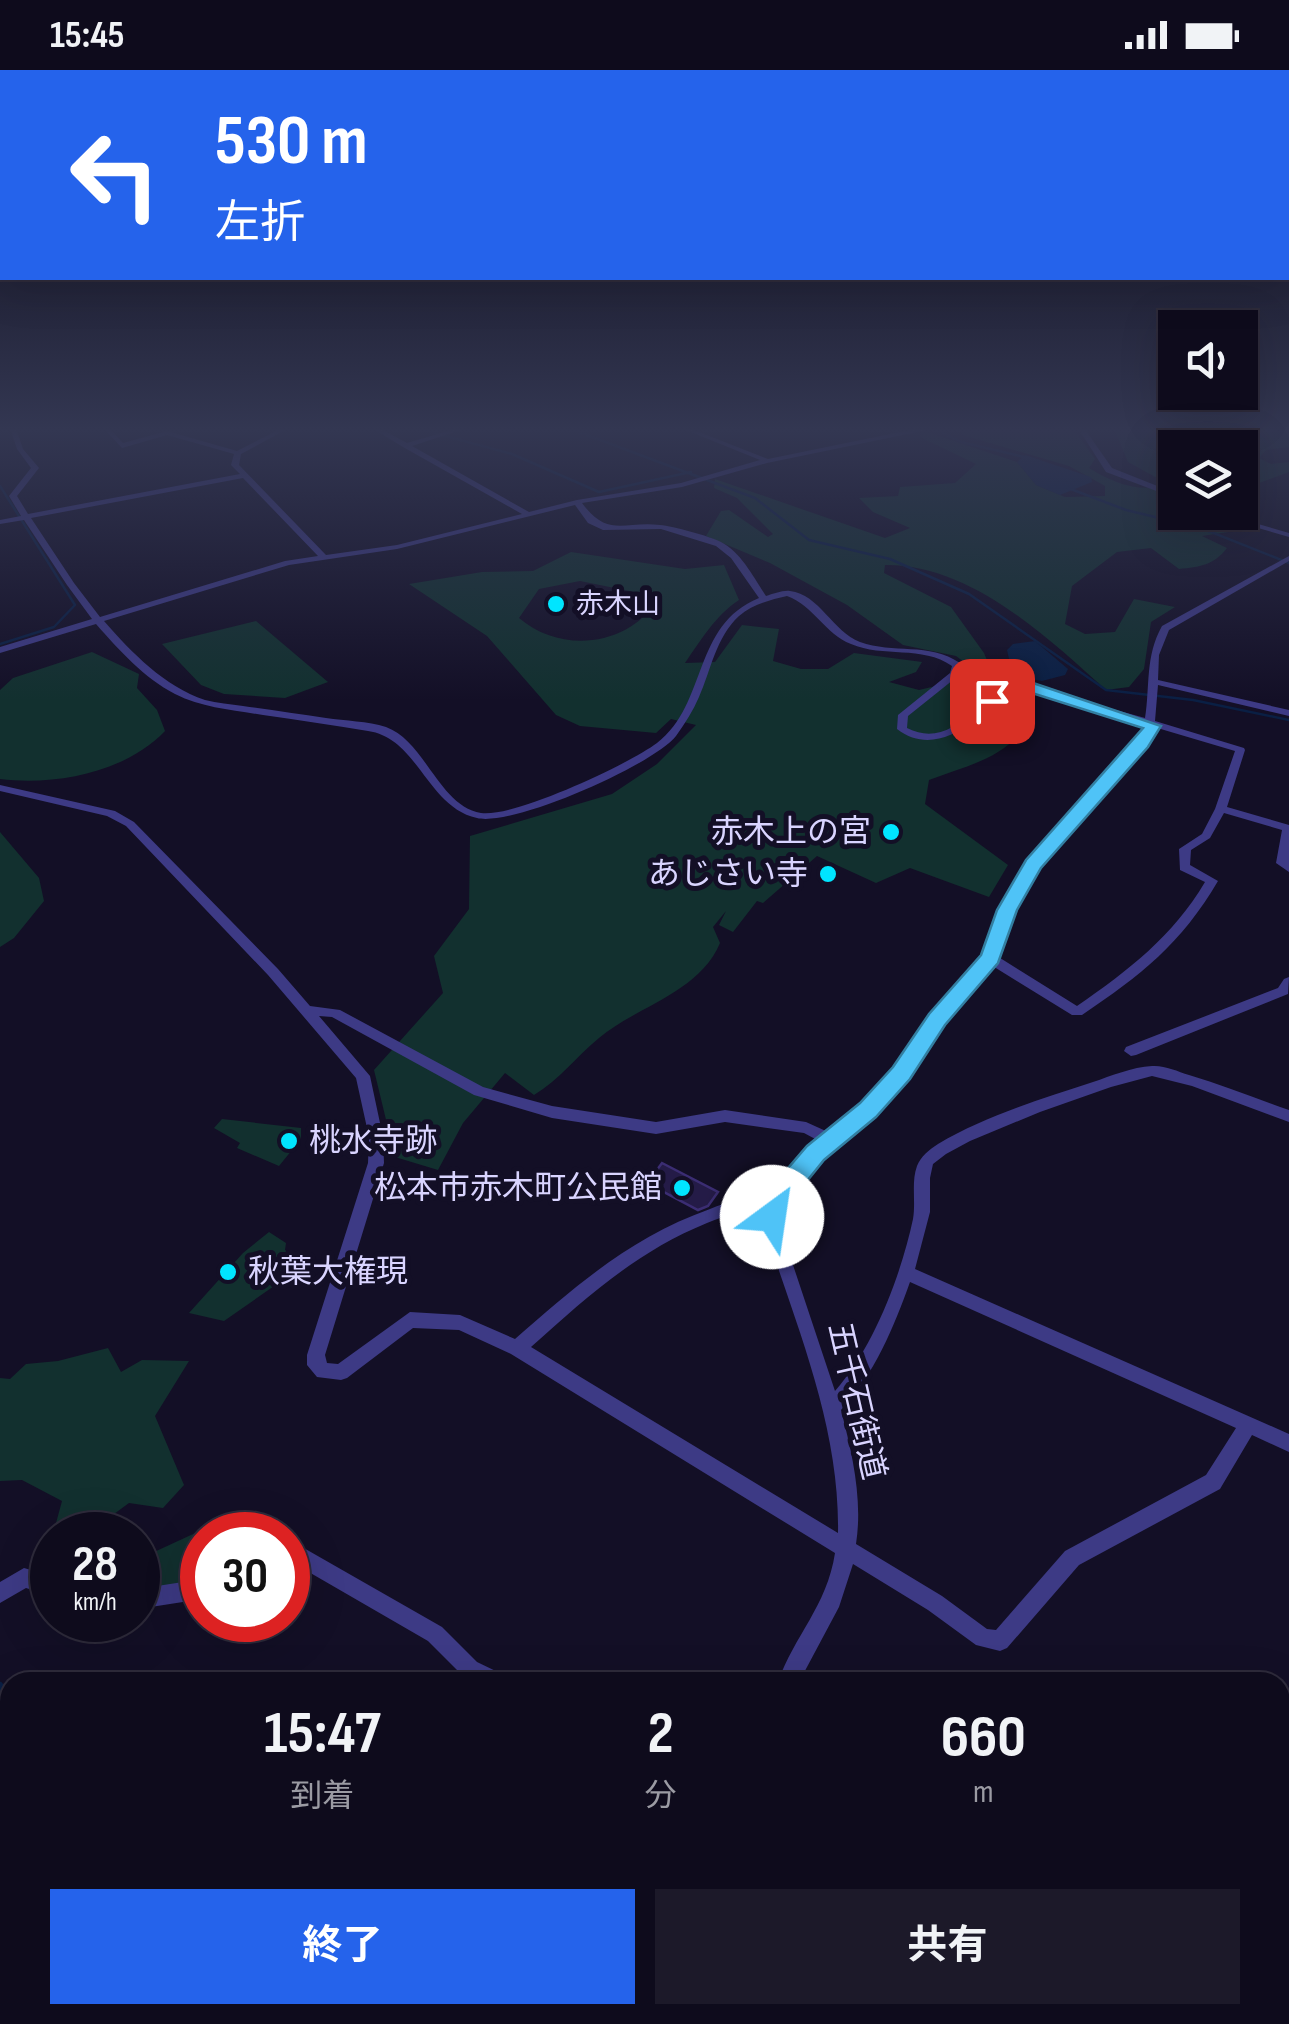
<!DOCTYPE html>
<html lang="ja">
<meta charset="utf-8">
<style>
body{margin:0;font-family:"Sofia Sans Condensed","Noto Sans JP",sans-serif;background:#1c1929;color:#f1f3f6;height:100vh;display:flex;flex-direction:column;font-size:38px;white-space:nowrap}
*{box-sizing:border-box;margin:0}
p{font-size:32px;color:#9b9ba3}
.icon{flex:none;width:55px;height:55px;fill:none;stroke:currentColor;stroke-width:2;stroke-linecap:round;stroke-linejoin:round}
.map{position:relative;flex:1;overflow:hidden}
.details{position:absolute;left:0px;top:1602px;width:1290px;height:352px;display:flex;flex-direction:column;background:#0e0b1c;border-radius:30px 30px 0 0;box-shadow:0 10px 40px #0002,0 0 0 2px #2e2b3b}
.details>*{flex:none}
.banner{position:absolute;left:0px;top:0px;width:1290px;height:210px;box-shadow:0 10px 40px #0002,0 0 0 2px #2e2b3b;background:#2563eb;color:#fff;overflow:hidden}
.buttons{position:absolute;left:1158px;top:240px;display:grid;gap:20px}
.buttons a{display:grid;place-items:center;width:100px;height:100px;border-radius:0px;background:#0e0b1c;box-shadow:0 10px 40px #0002,0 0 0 2px #2e2b3b;font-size:50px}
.speed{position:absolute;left:30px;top:1442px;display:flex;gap:20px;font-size:50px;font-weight:700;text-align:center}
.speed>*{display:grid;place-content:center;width:130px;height:130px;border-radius:50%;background:#0e0b1c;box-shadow:0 10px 40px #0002,0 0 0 2px #2e2b3b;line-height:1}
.speed small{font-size:25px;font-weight:400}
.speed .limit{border:15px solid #d22;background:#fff;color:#111}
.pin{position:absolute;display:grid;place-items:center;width:85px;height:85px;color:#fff;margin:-42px;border-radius:20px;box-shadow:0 5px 15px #0006}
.me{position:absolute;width:110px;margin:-55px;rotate:31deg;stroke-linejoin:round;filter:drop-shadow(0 0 8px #0008)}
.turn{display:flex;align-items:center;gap:35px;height:210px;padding:0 50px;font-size:45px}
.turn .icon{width:130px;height:130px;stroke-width:2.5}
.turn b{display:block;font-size:70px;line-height:85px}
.eta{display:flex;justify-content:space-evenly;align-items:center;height:170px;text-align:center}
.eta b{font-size:60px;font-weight:700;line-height:70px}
.primary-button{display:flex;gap:20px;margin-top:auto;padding:20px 50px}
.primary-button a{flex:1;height:115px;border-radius:0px;background:#2563eb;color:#fff;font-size:40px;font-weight:700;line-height:115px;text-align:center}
.primary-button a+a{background:#1c1929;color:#f1f3f6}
.status{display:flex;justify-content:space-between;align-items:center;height:70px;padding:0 50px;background:#0e0b1c;direction:ltr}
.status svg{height:28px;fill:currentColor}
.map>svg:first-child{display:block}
</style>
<div class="status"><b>15:45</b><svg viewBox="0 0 49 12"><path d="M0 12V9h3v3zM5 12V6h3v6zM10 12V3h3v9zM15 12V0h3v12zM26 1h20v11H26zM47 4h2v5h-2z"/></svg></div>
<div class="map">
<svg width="1289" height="1954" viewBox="0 0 1289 1954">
<rect width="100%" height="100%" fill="#130f26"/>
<path fill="#12302f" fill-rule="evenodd" d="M952,358H1073L1095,389L1089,398C1113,413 1141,424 1168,414L1128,392L1114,358H1289V377L1266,380L1259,388L1271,394L1289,392V402L1259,413L1240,414V378H1175V442L1202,443L1236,451L1241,460L1202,466L1227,478C1214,495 1200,497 1179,499L1151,478L1117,482L1072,516L1065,554L1085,564L1115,562L1134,529L1175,537L1151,552L1144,599L1129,617L1106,620C1046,566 970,494 885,495L884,503L951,537L984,583L994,607L1034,633C1021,686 973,693 929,710L925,734L1008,795L989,827L910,798L876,813L817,786L763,833L757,831L733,862L719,855L726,841L713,857L720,873C699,923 637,936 599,968C576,987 559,1010 534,1025L505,1003L463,1053L438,1100L395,1087L374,1000L443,923L434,886L469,839L470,766L612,724L657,694L696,655L671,649L656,663L580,656L556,645L487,566L409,514L482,502L533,501L571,482L685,499L724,495L739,530C715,546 701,570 685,593L715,592L742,555L779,559L773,591L801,599H828L854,583L922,592L916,602L889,612L919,620L961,610L968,595L956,586L903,575L847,535L770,493L706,466L721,441L729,440L768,467L773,464L737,428L714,418L715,409L885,468L910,458L873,442L859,428L898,426L900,417L955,413L976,394L920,367L921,360L1017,392L1036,415L1065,427L1105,426V416L1069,396L966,366ZM580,511L659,527C631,576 562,585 519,548L539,519Z
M256,551L328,612L285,628L224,624L201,615L162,574Z
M92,582L139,604L137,618L157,640L165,661C126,702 56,716 0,709V620L13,608Z
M0,762L39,808L44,831L14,868L0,877Z
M222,1049L301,1058V1069L279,1096L237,1078L240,1073L214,1058Z
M269,1162L286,1173L285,1180L299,1192L287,1207L224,1251L189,1243L243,1183Z
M108,1278L121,1302L142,1290L189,1291L155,1346L184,1415L163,1438L129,1433L99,1455L110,1465H52V1482L49,1479L62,1431L22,1410L0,1411V1308L10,1309L26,1294L58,1291Z
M217,1453L223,1465H202V1509L157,1518L138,1512V1479L152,1483Z"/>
<path fill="#0a1f44" d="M1025,385L1091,407L1092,412L1060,425L1036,415L1017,392Z
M1035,571L1068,599L1065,605L1042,611L1013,606L1007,580L1013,574Z"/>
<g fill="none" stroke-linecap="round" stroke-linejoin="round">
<path stroke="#0a1f44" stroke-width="2.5" d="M416,358L512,384L599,422L691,402
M568,358L755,428L809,470L890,489L969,524L1106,620L1193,630L1289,650
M934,358L961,372L1024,387
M0,416L75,535L54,557L0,574
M1068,418L1126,440L1201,458L1289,493"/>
<path stroke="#0a1f44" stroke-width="6" d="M0,1615L10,1629
M107,1945V1954"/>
</g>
<path fill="#241b47" stroke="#3b2d73" stroke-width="2.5" d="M662,1093L718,1122L708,1136L698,1140L647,1113Z"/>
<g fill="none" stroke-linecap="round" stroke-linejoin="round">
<path fill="#3d3a85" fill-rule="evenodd" d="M10,358H16L23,379L39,398L17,426L28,444L240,404L231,395L234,384L167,365L122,378L103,358H109L123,373L167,361L237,381L282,358H289L241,384L239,395L326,485L397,475L522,444L403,377L372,358H379L407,373L458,358H467L412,376L529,442L577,430L681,413L760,390L681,358H689L768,389L919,358H930L927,360L767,393L682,417L582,433C608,468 623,451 660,455C673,456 709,466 721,472C741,482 754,508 766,526C773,524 783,520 790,521C819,524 833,562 860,572C893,584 929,572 960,593L958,606L908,646L907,658C954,682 981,622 1022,614L1145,648C1150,616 1145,586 1162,556L1289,486V491L1169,560L1159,585L1158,610L1289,640V646L1158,615L1155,651L1244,678L1245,680L1227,737L1289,755V802L1276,793L1282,760L1224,743L1210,768L1191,780L1190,795L1218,811C1181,874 1141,905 1082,945H1072L991,895L942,952L906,1007L873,1044L834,1073L787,1128L780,1147L781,1159L835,1321C874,1277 901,1205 913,1149C916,1131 911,1112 917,1096C921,1086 929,1080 938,1074C985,1046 1041,1029 1093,1012C1111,1006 1132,997 1152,996C1164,995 1177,1001 1189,1005C1222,1015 1255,1028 1289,1040V1052L1192,1016L1152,1006L1111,1017L1040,1042L970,1071L946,1084L933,1094L930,1108V1142L915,1199L1289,1364V1382L1252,1365L1220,1419L1079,1495L1007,1578L1000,1581L976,1575L928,1540L853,1494L839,1537L799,1612H778C794,1566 827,1536 835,1483L511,1284L459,1260L413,1258L347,1308L341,1310L317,1307L307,1295V1285L368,1093L369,1067L356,1008L268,905L126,756L107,746L0,721V715L115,741L134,752L278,899L310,936L340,940L483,1017L552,1036L656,1052L725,1040L806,1052L828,1062L863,1036L896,999L932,946L984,886L1001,840L1029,792L1137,672L1144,654L1022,620L1014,621C981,645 939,691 897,659L898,645L950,603L952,596C922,575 883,588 851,574C825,564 814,536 787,526C770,530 753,534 739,546C716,567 711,600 699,627C693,641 685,653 676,666C653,695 513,757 477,748C427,737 418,668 368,661C333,655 298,650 263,645C233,640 203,638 175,624C144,608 119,580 96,554L0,583V577L92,549L67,515L24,450L0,454V450L21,446L9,426L31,398L17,379ZM243,408L318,486L285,491L100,547L74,513L31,448ZM575,435L588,453L603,460L661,459L716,476L731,488L759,528C692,555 708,634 657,673C629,694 514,748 481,743C439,736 425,671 386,657C368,651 345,651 326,648C298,644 271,640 243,636C231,634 217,633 205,630C164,616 132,583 104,551L289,495L397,479ZM1154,657L1235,681L1215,739L1202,764L1179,779L1180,800L1205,812C1173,866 1128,901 1077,936L997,886L1013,840L1038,797L1146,675ZM319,946L332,947L474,1025L552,1048L656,1064L725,1052L804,1063L819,1071L775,1121L772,1127C749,1125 731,1131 710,1139C631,1167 577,1215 515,1269L460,1245L410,1242L338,1294L327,1293L325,1285L384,1093L383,1067L370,1006ZM767,1139L764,1147L765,1159C797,1258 840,1357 838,1463L531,1277C587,1227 636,1182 707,1153C727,1145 746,1138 767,1139ZM910,1212L1236,1358L1206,1405L1065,1481L996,1560L987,1559L942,1526L856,1474C863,1429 852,1383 841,1340C874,1305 894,1257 910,1212Z
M1078,358H1084L1112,398L1175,423V428L1106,402Z
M1203,442H1217L1289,463V467Z
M1289,907L1288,924L1136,985L1131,986L1124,981L1126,977L1278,918L1284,909Z
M288,1469L442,1557L477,1592L504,1605L507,1612H475L463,1606L428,1571L288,1490Z
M24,1498L52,1506V1526L26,1518L0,1533V1512Z
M202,1509V1529L138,1539V1519Z
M398,1945H425L428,1954H401Z
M622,1945H648L645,1954H619Z
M837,1945H869L873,1954H841Z"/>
</g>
<linearGradient id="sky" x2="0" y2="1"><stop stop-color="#0a0815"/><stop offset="0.57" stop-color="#333752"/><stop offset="1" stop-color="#333752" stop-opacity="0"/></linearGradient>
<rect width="1289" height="631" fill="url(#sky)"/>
<path fill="#4fc3f7" stroke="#337fa1" stroke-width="2.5" d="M1033,613L1161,656L1148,677L1041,798L1017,840L998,893L945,955L910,1009L876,1047L824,1090L791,1131L781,1154H763L759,1147L771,1118L807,1076L860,1033L893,997L929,944L981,885L997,840L1026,790L1143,658L1032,623L1014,624L992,636L984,631L1005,616Z"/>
<g fill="#00e5ff" stroke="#130f26" stroke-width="4">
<circle cx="556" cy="534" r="10"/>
<circle cx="891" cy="762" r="10"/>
<circle cx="828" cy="804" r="10"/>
<circle cx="289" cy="1071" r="10"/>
<circle cx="682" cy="1118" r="10"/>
<circle cx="228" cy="1202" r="10"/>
</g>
<g text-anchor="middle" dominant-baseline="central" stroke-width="10" stroke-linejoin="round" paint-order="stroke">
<g font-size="28" fill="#d9d4ff" stroke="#130f26" text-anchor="start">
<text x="576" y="534">赤木山</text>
</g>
<g font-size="32" fill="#d9d4ff" stroke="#130f26" text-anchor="end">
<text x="871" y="762">赤木上の宮</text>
<text x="808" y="804">あじさい寺</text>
<text x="309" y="1071" text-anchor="start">桃水寺跡</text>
<text x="662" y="1118">松本市赤木町公民館</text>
<text x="248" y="1202" text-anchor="start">秋葉大権現</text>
</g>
<g font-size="32" fill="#d9d4ff" stroke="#130f26">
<text transform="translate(856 1331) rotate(77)">五千石街道</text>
</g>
</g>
</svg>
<div class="buttons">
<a><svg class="icon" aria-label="sound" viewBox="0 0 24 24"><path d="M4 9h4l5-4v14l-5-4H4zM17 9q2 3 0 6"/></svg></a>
<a><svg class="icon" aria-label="layers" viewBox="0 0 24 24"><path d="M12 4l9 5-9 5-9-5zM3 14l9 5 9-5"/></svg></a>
</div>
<div class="speed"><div>28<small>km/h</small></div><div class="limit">30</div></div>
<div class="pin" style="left:992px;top:631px;background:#d93025"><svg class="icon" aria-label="arrive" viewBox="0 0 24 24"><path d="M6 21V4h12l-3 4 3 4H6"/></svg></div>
<svg class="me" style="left:772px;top:1147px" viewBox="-20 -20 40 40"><circle r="19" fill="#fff"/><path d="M0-13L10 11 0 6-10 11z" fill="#4fc3f7"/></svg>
<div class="banner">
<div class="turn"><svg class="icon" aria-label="left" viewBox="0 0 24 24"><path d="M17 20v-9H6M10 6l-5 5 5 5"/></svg><div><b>530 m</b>左折</div></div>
</div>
<section class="details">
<div class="eta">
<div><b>15:47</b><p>到着</p></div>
<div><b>2</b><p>分</p></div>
<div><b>660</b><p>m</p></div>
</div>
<div class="primary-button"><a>終了</a><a>共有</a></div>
</section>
</div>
